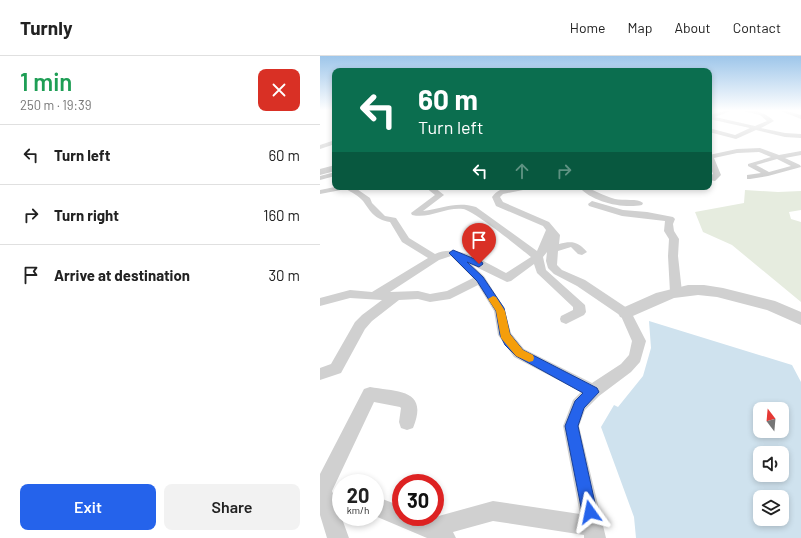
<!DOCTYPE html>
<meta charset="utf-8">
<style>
body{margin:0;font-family:Barlow,sans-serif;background:#f2f2f2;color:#222;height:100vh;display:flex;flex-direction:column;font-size:15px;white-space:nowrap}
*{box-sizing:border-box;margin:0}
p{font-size:13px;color:#767676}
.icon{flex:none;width:22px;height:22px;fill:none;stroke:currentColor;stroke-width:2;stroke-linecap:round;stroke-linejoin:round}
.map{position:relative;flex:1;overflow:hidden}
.side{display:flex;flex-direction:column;background:#fff;width:320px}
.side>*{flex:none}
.top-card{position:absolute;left:12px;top:12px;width:380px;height:122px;border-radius:8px;box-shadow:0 2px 6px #0003;background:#0b6e4f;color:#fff;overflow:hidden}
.needle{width:26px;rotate:344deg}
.controls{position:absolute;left:433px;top:346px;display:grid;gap:8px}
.controls a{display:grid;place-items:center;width:36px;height:36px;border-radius:8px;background:#fff;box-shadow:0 2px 6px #0003;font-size:20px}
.speed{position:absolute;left:12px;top:418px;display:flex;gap:8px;font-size:20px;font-weight:700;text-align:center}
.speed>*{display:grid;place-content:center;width:52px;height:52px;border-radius:50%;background:#fff;box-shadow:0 2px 6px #0003;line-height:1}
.speed small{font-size:10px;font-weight:400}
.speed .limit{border:6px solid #d22;background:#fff;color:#111}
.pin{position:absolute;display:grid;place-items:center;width:34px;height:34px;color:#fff;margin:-41px -17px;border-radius:50% 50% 50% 0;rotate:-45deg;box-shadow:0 0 4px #0007}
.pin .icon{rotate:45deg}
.me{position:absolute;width:44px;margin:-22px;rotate:348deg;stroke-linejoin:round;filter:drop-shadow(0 0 3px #0008)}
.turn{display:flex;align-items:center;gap:14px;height:84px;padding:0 20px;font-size:18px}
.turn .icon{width:52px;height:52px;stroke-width:2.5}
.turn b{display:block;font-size:28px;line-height:34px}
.lanes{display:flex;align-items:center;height:38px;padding:0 20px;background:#0003;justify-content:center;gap:20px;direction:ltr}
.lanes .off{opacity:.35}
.round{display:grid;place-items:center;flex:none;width:42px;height:42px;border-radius:8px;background:#f2f2f2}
.summary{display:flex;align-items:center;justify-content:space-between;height:68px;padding:0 20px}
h1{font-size:24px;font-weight:600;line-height:30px;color:#1e9e55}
.action{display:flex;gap:8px;margin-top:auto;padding:8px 20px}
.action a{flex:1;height:46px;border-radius:8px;background:#2563eb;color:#fff;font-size:16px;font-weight:600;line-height:46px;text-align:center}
.action a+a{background:#f2f2f2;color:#222}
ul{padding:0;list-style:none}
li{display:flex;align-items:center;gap:12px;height:60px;padding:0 20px;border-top:1px solid #e0e0e0}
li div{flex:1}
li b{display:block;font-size:15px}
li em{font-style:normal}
header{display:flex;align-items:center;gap:24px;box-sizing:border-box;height:56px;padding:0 20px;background:#fff;border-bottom:1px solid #e0e0e0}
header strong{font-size:19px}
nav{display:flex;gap:22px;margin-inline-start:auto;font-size:14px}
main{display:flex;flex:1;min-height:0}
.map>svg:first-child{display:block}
</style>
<header>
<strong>Turnly</strong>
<nav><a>Home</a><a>Map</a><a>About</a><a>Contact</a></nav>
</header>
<main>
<section class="side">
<div class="summary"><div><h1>1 min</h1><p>250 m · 19:39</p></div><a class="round" style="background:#d93025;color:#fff"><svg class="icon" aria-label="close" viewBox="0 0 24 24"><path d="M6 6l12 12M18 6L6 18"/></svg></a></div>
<ul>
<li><svg class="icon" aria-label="left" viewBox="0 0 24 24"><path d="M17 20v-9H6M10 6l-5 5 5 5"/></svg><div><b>Turn left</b></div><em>60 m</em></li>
<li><svg class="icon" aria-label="right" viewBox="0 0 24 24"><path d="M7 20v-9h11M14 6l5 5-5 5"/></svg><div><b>Turn right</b></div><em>160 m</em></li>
<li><svg class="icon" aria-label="arrive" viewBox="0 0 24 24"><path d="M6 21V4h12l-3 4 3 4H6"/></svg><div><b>Arrive at destination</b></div><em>30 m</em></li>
</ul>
<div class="action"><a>Exit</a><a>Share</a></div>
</section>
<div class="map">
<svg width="481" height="482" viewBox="0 0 481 482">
<rect width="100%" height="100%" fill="#fff"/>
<path fill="#e6ecdf" d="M425,134L458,136L481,135V154L469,156L471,163L481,166V246L412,189L383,176L375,156L424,147Z"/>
<path fill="#cfe2ee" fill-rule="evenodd" d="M329,265L472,309L481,326V482H316L314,461L281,371L294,349L298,351L323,320L331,292ZM440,353H462V375H440ZM440,397H462V419H440ZM440,441H462V463H440Z"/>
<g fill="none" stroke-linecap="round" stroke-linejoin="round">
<path fill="#d0d0d0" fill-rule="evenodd" d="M408,54H413L395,61L435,70L447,65L440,59L419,54C431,52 445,56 454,65L441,72L465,77L481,78V82L465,81L436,74L416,83L389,76V72L415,79L430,72L389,63V59Z
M458,54H463L481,59V63Z
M15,84V88L0,93V89Z
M440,92L459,99L481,95V99L465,102L480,109L481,111L448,120L430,123H427V119L441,117L428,110V108L451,101L439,96L417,97L394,102L401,119L395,125L389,124V120L393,118L389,107V99L417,93ZM457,103L471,110L449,116L436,109Z
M15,116V120L0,124V120Z
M15,131H34L50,142L52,147L65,160L76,162L89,182L115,198C138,187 166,207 186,217L211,201C200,192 153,154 143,153C125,151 110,163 92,159L91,157L115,139L105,131H114L124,139L103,155C123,153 135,145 156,151L217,195L226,174L223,170L176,150L172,141C181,129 195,131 209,131L208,133L183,138L180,141L183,146L229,166L240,179L239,188C251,185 258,185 267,196L262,199L258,198L251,191L238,195L237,209L242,214L265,224L310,254L326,285L320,306L311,316L279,340L265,354L259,370L286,482H264V479L173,465L133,476L136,482H107L55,460V442L57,441L81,450V461H115L173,445L260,458L243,370L253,344L261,336L194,301L178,279L174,255L158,229L130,243L110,246L98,243L79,244L52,265L45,273L21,317L0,324V312L11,308L35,266L42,259L62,244L30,242L0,250V242L30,234L52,236L108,202L82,186L70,166C54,163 51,156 43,145C39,140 31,136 26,133L0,138V134ZM227,196L226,205L228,212L234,218L257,230L301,260L312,285L309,299L301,308L272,327L204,293L191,277L184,252L164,220L152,209L187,226L191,225L214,208L217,217L253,251V254L241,260L240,263L241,266L246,268L264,259L266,256L265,249L226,214L223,201ZM131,200L153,222L127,235L110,238L98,235L70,236L119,204Z
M259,131C272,131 282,140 295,143C303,145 318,142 323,147L322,149C303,153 272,146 259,131Z
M272,145L303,154L327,156L353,161L355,163L353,168L354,175L359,183L358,200L362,236L360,239H352L350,236L348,200L349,183L344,175L345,165L302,160L269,150L268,148Z
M50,331C78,336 109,333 93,372L87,374L81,372L79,366L81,352L80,351L54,346L12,435L29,482H7L0,459V418L44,333Z"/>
<path fill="#d0d0d0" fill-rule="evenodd" d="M15,109V115L0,119V113Z
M368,229H384L403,232L455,245L481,256V269L447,254L397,241L378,239L354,242L306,263L300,261L298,257L300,253L336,237Z"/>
</g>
<linearGradient id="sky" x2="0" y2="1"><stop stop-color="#9ec6ea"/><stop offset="0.45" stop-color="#fff"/><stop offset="1" stop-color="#fff" stop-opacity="0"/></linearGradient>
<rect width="481" height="121" fill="url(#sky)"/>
<path fill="#2563eb" stroke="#184099" d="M133,194L162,206L163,208L159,211L147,206L163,221L184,252L190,278L203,294L277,332L279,336L264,352L258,370L277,456L275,461L270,463L264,461L262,456L245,370L255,345L263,337L196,300L185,289L180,279L176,255L157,225L129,197Z"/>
<path fill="#f59e0b" d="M173,240L176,241L185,255L190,278L203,294L213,299L214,302L213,305L209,306L196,300L181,282L176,255L168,243Z"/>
</svg>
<div class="controls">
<a><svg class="needle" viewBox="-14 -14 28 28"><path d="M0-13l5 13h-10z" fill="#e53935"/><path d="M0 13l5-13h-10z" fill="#767676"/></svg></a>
<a><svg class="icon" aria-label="sound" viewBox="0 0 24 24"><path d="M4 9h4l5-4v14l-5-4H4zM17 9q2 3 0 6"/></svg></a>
<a><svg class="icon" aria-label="layers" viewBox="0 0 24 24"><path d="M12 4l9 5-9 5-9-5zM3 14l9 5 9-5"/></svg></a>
</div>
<div class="speed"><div>20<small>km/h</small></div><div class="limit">30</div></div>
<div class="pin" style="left:159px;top:208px;background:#d93025"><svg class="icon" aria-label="arrive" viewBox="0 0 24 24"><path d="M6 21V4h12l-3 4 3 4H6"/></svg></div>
<svg class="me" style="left:270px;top:456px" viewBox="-20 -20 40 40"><path d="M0-17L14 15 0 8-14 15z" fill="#2563eb" stroke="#fff" stroke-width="4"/></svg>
<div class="top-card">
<div class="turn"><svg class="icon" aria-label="left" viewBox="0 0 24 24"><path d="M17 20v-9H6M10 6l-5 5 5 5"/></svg><div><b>60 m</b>Turn left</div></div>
<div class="lanes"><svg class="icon" aria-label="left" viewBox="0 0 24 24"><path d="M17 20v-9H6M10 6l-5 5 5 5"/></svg><svg class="icon off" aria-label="ahead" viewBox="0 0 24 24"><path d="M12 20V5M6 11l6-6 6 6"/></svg><svg class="icon off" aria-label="right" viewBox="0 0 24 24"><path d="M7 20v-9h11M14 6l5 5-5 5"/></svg></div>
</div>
</div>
</main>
